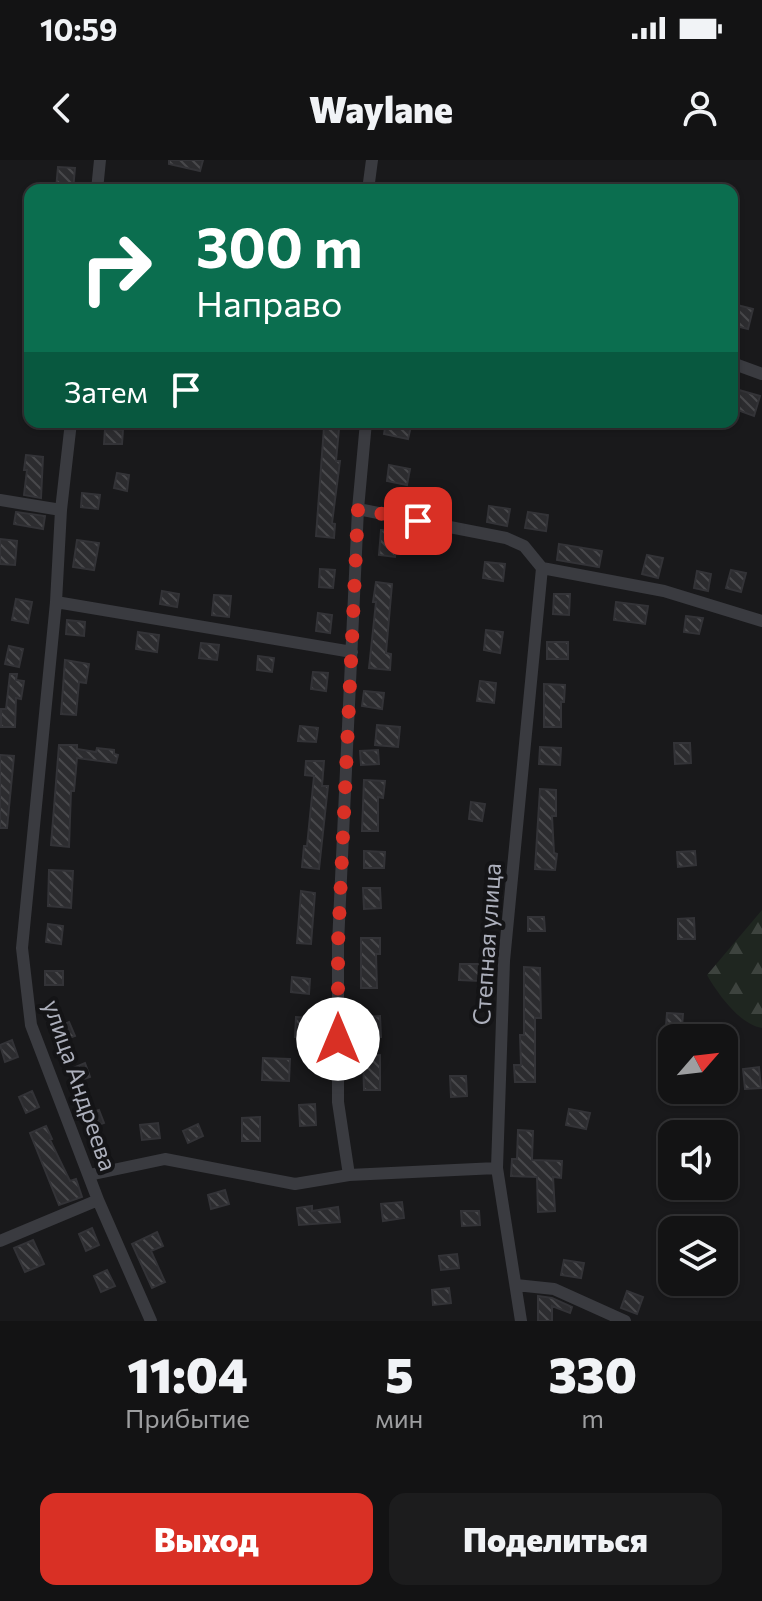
<!DOCTYPE html>
<html lang="ru">
<meta charset="utf-8">
<style>
body{margin:0;font-family:Commissioner,sans-serif;background:#1c1c1d;color:#f1f3f6;height:100vh;display:flex;flex-direction:column;font-size:30px;white-space:nowrap}
*{box-sizing:border-box;margin:0}
p{font-size:26px;color:#9d9ea0}
.icon{flex:none;width:44px;height:44px;fill:none;stroke:currentColor;stroke-width:2;stroke-linecap:round;stroke-linejoin:round}
.map{position:relative;height:1161px;overflow:hidden}
.side{display:flex;flex-direction:column;background:#131314;flex:1}
.side>*{flex:none}
.guide{position:absolute;left:24px;top:24px;width:714px;height:244px;border-radius:16px;box-shadow:0 2px 6px #0004,0 0 0 2px #323234;background:#0b6e4f;color:#fff;overflow:hidden}
.needle{width:52px;rotate:62deg}
.buttons{position:absolute;left:658px;top:864px;display:grid;gap:16px}
.buttons a{display:grid;place-items:center;width:80px;height:80px;border-radius:16px;background:#131314;box-shadow:0 2px 6px #0004,0 0 0 2px #323234;font-size:40px}
.pin{position:absolute;display:grid;place-items:center;width:68px;height:68px;color:#fff;margin:-34px;border-radius:16px;box-shadow:0 4px 12px #0006}
.me{position:absolute;width:88px;margin:-44px;rotate:0deg;stroke-linejoin:round;filter:drop-shadow(0 0 6px #0008)}
.turn{display:flex;align-items:center;gap:28px;height:168px;padding:0 40px;font-size:36px}
.turn .icon{width:104px;height:104px;stroke-width:2.5}
.turn b{display:block;font-size:56px;line-height:68px}
.then{display:flex;align-items:center;height:76px;padding:0 40px;background:#0003;gap:16px;font-size:30px}
.eta{display:flex;justify-content:space-evenly;align-items:center;height:136px;text-align:center}
.eta b{font-size:48px;font-weight:800;line-height:56px}
.primary-button{display:flex;gap:16px;margin-top:auto;padding:16px 40px}
.primary-button a{flex:1;height:92px;border-radius:16px;background:#d93025;color:#fff;font-size:32px;font-weight:800;line-height:92px;text-align:center}
.primary-button a+a{background:#1c1c1d;color:#f1f3f6}
.status{display:flex;justify-content:space-between;align-items:center;height:56px;padding:0 40px;background:#131314;direction:ltr}
.status svg{height:22px;fill:currentColor}
header{display:flex;justify-content:space-between;align-items:center;height:104px;padding:0 40px;background:#131314;font-size:36px;font-weight:800}
.map>svg:first-child{display:block}
</style>
<div class="status"><b>10:59</b><svg viewBox="0 0 49 12"><path d="M0 12V9h3v3zM5 12V6h3v6zM10 12V3h3v9zM15 12V0h3v12zM26 1h20v11H26zM47 4h2v5h-2z"/></svg></div>
<header><svg class="icon" aria-label="back" viewBox="0 0 24 24"><path d="M15 5l-7 7 7 7"/></svg>Waylane<svg class="icon" aria-label="person" viewBox="0 0 24 24"><circle cx="12" cy="8" r="4"/><path d="M4 21q1-7 8-7t8 7"/></svg></header>
<div class="map">
<svg width="762" height="1161" viewBox="0 0 762 1161">
<defs>
<pattern id="forest-firs" width="22" height="20" patternUnits="userSpaceOnUse" patternTransform="scale(2)"><rect width="22" height="20" fill="#1f2620"/><path d="M5 1l3.5 6h-7zM16 11l3.5 6h-7z" fill="#3d433e"/></pattern>
<pattern id="building-back-hatch" width="6" height="6" patternUnits="userSpaceOnUse" patternTransform="scale(2)"><rect width="6" height="6" fill="#2c2c2f"/><path d="M-1 5l2 2M0 0l6 6M5-1l2 2" fill="none" stroke="#48484b"/></pattern>
</defs>
<rect width="100%" height="100%" fill="#19191b"/>
<path fill="url(#forest-firs)" d="M762,750V868C739,864 718,834 707,815Z"/>
<path fill="url(#building-back-hatch)" stroke="#333337" stroke-width="2" d="M169,0H203L200,11L169,4Z
M58,7L75,8L73,30L56,29Z
M737,145L753,149L748,169L732,165Z
M732,228L760,236L754,256L732,248Z
M386,262H412L408,279L384,274Z
M324,267L339,269L336,301H340L332,363L335,364L334,378L316,376Z
M105,269L123,270L122,284H104Z
M26,295L43,297L41,338L24,335L27,310H24Z
M389,305L410,309L407,325L387,321Z
M117,313L129,315L127,331L114,328Z
M82,333L100,335L98,349L81,347Z
M489,346L510,349L507,366L487,362Z
M16,352L45,356L43,369L14,364Z
M528,352L548,355L546,371L525,368Z
M381,370L406,373L404,383L396,382L395,397L379,395Z
M0,379L17,381L15,405L0,404Z
M77,380L99,383L94,410L73,407Z
M559,384L602,391L599,407L557,400Z
M647,395L663,398L658,418L642,414Z
M485,402L505,404L503,421L483,418Z
M320,409L335,410L333,428L319,427Z
M731,410L746,413L741,432L726,428Z
M697,411L711,414L708,431L694,428Z
M376,422L392,424L386,493L391,494L390,510L369,508L376,442H373Z
M162,431L179,434L177,447L160,444Z
M554,434H570L569,455L553,454Z
M214,435L231,436L229,457L212,455Z
M16,439L32,442L28,463L12,460Z
M616,442L648,446L645,464L614,460Z
M318,453L332,455L330,473L316,471Z
M686,456L703,458L699,474L684,472Z
M67,460L85,462L84,476L66,474Z
M486,470L503,472L500,493L484,490Z
M138,472L159,475L157,492L136,489Z
M547,482H568V499H547Z
M201,483L219,485L217,500L199,498Z
M9,486L23,489L19,507L5,504Z
M258,496L274,498L272,512L257,510Z
M65,500L89,504L86,523L79,522L76,555L61,554Z
M313,512L328,513L326,531L311,529Z
M10,514H17L16,520L24,521L21,539L16,538L15,567H1V549H6Z
M480,521L496,523L494,543L477,541Z
M544,524L565,525L564,542H561V567H544Z
M364,531L384,533L382,549L362,546Z
M377,565L400,567L398,587L375,585Z
M300,566L318,568L316,582L298,581Z
M674,583H690L691,603L675,604Z
M59,585H77V589L96,592L97,588L114,590V594L118,595L116,603L77,598L74,631H71L69,687L51,685Z
M540,587L561,588L560,605L539,604Z
M378,590L379,604L361,605L360,591Z
M0,595L14,596L7,668H0Z
M306,601H324L322,626H328L319,709L302,707L304,686H307L314,616L305,615Z
M364,620L385,621L383,638L378,637V671H362Z
M540,629L556,630V656H552L554,693L557,694L555,710L535,709Z
M471,642L485,644L482,661L469,659Z
M364,691L385,692L384,708H364Z
M695,691L696,705L678,707L677,692Z
M49,710L73,711L71,748L48,746Z
M363,728H380L381,748L364,749Z
M301,731L315,733L311,784L297,783Z
M528,757H544L545,771H528Z
M694,758L695,779H678V759Z
M48,764L63,766L61,784L46,782Z
M361,778H380V794H376L377,828H361Z
M460,804H480V821L459,820Z
M524,807L540,808L541,858H535V922H515L514,905H521L520,875H524Z
M45,811H63V825H45Z
M292,817L310,819L309,834L291,832Z
M667,853L683,854L682,867L666,866Z
M380,856L381,877H365L364,857Z
M296,857L312,858L311,878L295,877Z
M69,862L75,876L58,882L53,869Z
M12,880L18,897L5,902L0,885Z
M380,895V930H364L363,896Z
M263,898L290,899L289,921L262,920Z
M85,903L90,917L73,923L68,910Z
M759,907L761,928L745,929L743,909Z
M450,916H466L467,936L451,937Z
M32,931L39,947L26,953L19,937Z
M315,944L316,965L300,966L299,945Z
M569,949L590,953L586,969L566,965Z
M99,950L104,963L87,969L82,955Z
M260,957V981H242V958Z
M158,963L160,978L142,980L140,965Z
M198,964L203,976L188,983L183,971Z
M46,966L52,979L50,980L70,1021L76,1019L82,1037L59,1045L30,973Z
M518,970L533,971L532,1000L562,1001L561,1018L553,1017L555,1051L538,1052L537,1017L511,1016L512,999H517Z
M225,1030L229,1044L211,1049L208,1035Z
M402,1042L404,1058L383,1061L381,1044Z
M312,1046V1051L338,1047L340,1062L299,1065L297,1048Z
M461,1051H479L480,1065L462,1066Z
M92,1068L99,1085L86,1091L79,1074Z
M157,1072L163,1086L151,1091L165,1122L152,1128L132,1084Z
M33,1080L44,1104L25,1112L14,1088Z
M457,1094L459,1108L441,1110L439,1096Z
M564,1100L584,1103L581,1118L561,1115Z
M107,1110L115,1126L101,1132L94,1116Z
M449,1128L451,1143L433,1145L432,1130Z
M627,1131L643,1137L637,1154L621,1148Z
M538,1136L552,1138L572,1147L570,1153L552,1146V1161H538Z"/>
<g fill="none" stroke-linecap="round" stroke-linejoin="round">
<path stroke="#3a3b40" stroke-width="12" d="M97,30L100,0
M368,30L372,0
M732,203L762,214
M71,262L61,350L56,442L22,788L31,865L98,1040L151,1161
M0,340L61,350
M358,349L506,378L524,386L542,408L664,431L762,461
M56,442L352,492
M89,1015L165,999L295,1024L349,1015L497,1008
M349,1015L338,942V784L358,349L366,262
M0,1081L98,1040
M516,1125L554,1129L625,1161
M521,1161L497,1008L504,801L542,408"/>
</g>
<g fill="none" stroke-linecap="round" stroke-linejoin="round">
<path stroke="#d93025" stroke-width="14" stroke-dasharray="0 25.2" d="M338,879V784L358,349L418,361"/>
</g>
<g text-anchor="middle" dominant-baseline="central" stroke-width="8" stroke-linejoin="round" paint-order="stroke">
<g font-size="24" fill="#acafbb" stroke="#141416">
<text transform="translate(486 784) rotate(-86)">Степная улица</text>
<text transform="translate(81 925) rotate(71)">улица Андреева</text>
</g>
</g>
</svg>
<div class="buttons">
<a><svg class="needle" viewBox="-14 -14 28 28"><path d="M0-13l5 13h-10z" fill="#e53935"/><path d="M0 13l5-13h-10z" fill="#9d9ea0"/></svg></a>
<a><svg class="icon" aria-label="sound" viewBox="0 0 24 24"><path d="M4 9h4l5-4v14l-5-4H4zM17 9q2 3 0 6"/></svg></a>
<a><svg class="icon" aria-label="layers" viewBox="0 0 24 24"><path d="M12 4l9 5-9 5-9-5zM3 14l9 5 9-5"/></svg></a>
</div>
<div class="pin" style="left:418px;top:361px;background:#d93025"><svg class="icon" aria-label="arrive" viewBox="0 0 24 24"><path d="M6 21V4h12l-3 4 3 4H6"/></svg></div>
<svg class="me" style="left:338px;top:879px" viewBox="-20 -20 40 40"><circle r="19" fill="#fff"/><path d="M0-13L10 11 0 6-10 11z" fill="#d93025"/></svg>
<div class="guide">
<div class="turn"><svg class="icon" aria-label="right" viewBox="0 0 24 24"><path d="M7 20v-9h11M14 6l5 5-5 5"/></svg><div><b>300 m</b>Направо</div></div>
<div class="then">Затем<svg class="icon" aria-label="arrive" viewBox="0 0 24 24"><path d="M6 21V4h12l-3 4 3 4H6"/></svg></div>
</div>
</div>
<section class="side">
<div class="eta">
<div><b>11:04</b><p>Прибытие</p></div>
<div><b>5</b><p>мин</p></div>
<div><b>330</b><p>m</p></div>
</div>
<div class="primary-button"><a>Выход</a><a>Поделиться</a></div>
</section>
